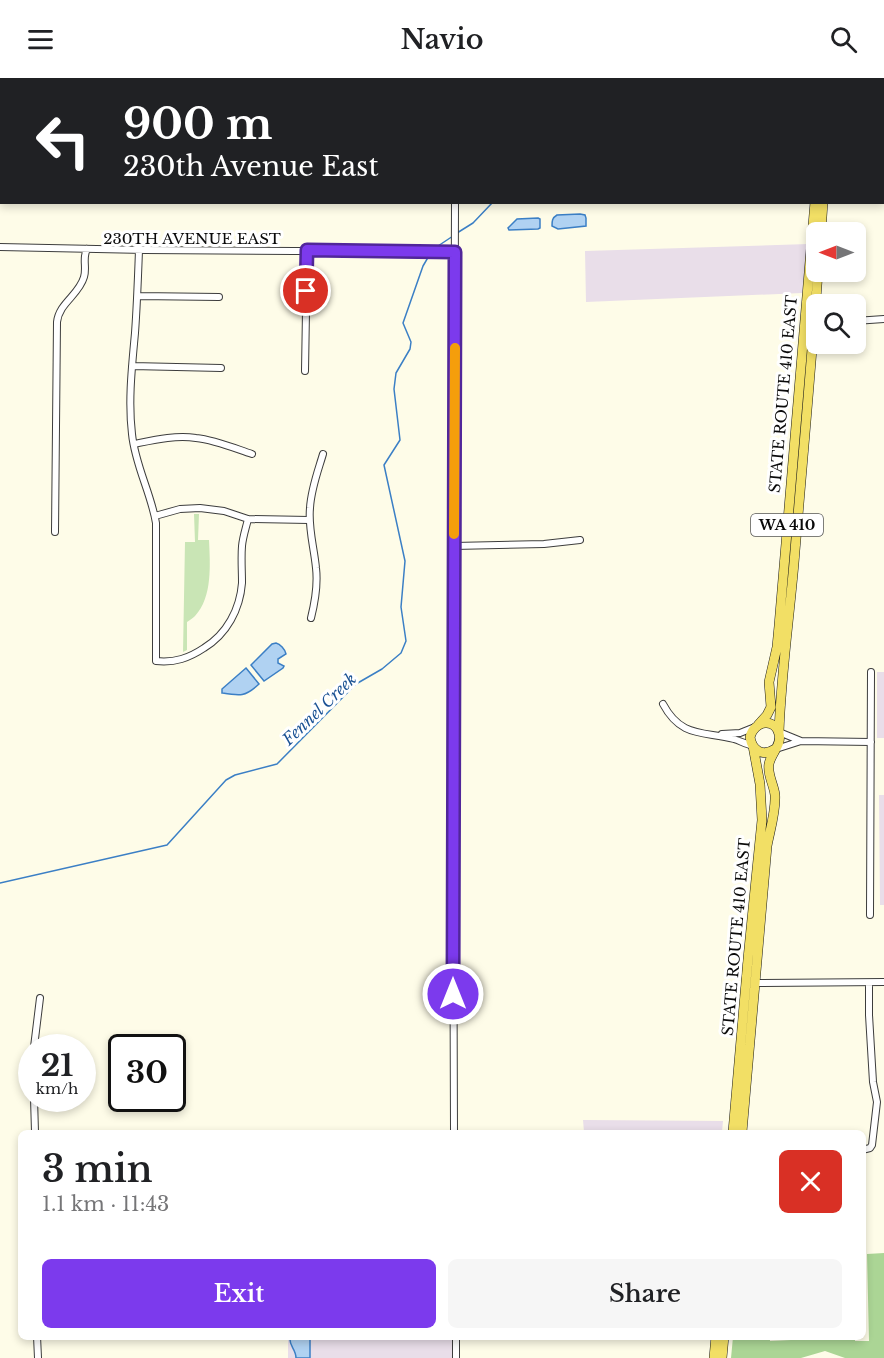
<!DOCTYPE html>
<meta charset="utf-8">
<style>
body{margin:0;font-family:"Libre Baskerville",serif;background:#f6f6f6;color:#202124;height:100vh;display:flex;flex-direction:column;font-size:22px;white-space:nowrap}
*{box-sizing:border-box;margin:0}
p{font-size:20px;color:#757577}
.icon{flex:none;width:33px;height:33px;fill:none;stroke:currentColor;stroke-width:2;stroke-linecap:round;stroke-linejoin:round}
.map{position:relative;flex:1;overflow:hidden}
.sheet{position:absolute;left:18px;top:1052px;width:848px;height:210px;display:flex;flex-direction:column;background:#fff;border-radius:9px;box-shadow:0 3px 9px #0003}
.sheet>*{flex:none}
.hud{position:absolute;left:0px;top:0px;width:885px;height:126px;box-shadow:0 3px 9px #0003;background:#202124;color:#fff;overflow:hidden}
.needle{width:39px;rotate:270deg}
.fabs{position:absolute;left:806px;top:144px;display:grid;gap:12px}
.fabs a{display:grid;place-items:center;width:60px;height:60px;border-radius:9px;background:#fff;box-shadow:0 3px 9px #0003;font-size:30px}
.speed{position:absolute;left:18px;top:956px;display:flex;gap:12px;font-size:30px;font-weight:700;text-align:center}
.speed>*{display:grid;place-content:center;width:78px;height:78px;border-radius:50%;background:#fff;box-shadow:0 3px 9px #0003;line-height:1}
.speed small{font-size:15px;font-weight:400}
.speed .limit{border:3px solid #111;border-radius:9px;background:#fff;color:#111}
.pin{position:absolute;display:grid;place-items:center;width:51px;height:51px;color:#fff;margin:-26px;border:3px solid #fff;border-radius:50%;box-shadow:0 2px 6px #0007}
.me{position:absolute;width:66px;margin:-33px;rotate:0deg;stroke-linejoin:round;filter:drop-shadow(0 0 4px #0008)}
.turn{display:flex;align-items:center;gap:21px;height:126px;padding:0 24px;font-size:27px}
.turn .icon{width:78px;height:78px;stroke-width:2.5}
.turn b{display:block;font-size:42px;line-height:51px}
.round{display:grid;place-items:center;flex:none;width:63px;height:63px;border-radius:9px;background:#f6f6f6}
.summary{display:flex;align-items:center;justify-content:space-between;height:102px;padding:0 24px}
h1{font-size:36px;font-weight:600;line-height:45px}
.primary-button{display:flex;gap:12px;margin-top:auto;padding:12px 24px}
.primary-button a{flex:1;height:69px;border-radius:9px;background:#7c3aed;color:#fff;font-size:24px;font-weight:600;line-height:69px;text-align:center}
.primary-button a+a{background:#f6f6f6;color:#202124}
header{display:flex;justify-content:space-between;align-items:center;height:78px;padding:0 24px;background:#fff;font-size:27px;font-weight:600}
.map>svg:first-child{display:block}
</style>
<header><svg class="icon" aria-label="menu" viewBox="0 0 24 24"><path d="M4 6h16M4 12h16M4 18h16"/></svg>Navio<svg class="icon" aria-label="search" viewBox="0 0 24 24"><circle cx="10" cy="10" r="6"/><path d="M15 15l6 6"/></svg></header>
<div class="map">
<svg width="884" height="1280" viewBox="0 0 884 1280">
<rect width="100%" height="100%" fill="#fefce8"/>
<path fill="#e9dee9" d="M675,0H816V2H675Z
M808,166L802,215L586,224L585,173Z
M877,594H884V660H877Z
M879,717H884V827H880Z
M583,1042H584L723,1043L722,1054H584Z
M288,1259H453L452,1280H288Z"/>
<path fill="#c9e5b5" d="M194,436H199L198,462H209C210,485 213,519 195,538C193,540 190,542 187,544V572L183,574L185,464H195Z"/>
<path fill="#abd595" d="M884,1175V1280H845L825,1273L801,1280H731L733,1259H770V1263L791,1262V1258H855V1263H869L867,1176Z"/>
<path fill="#b0d2f2" stroke="#3b7fc5" stroke-width="1.5" d="M580,136L585,137L586,140V148L558,151L552,148C552,143 552,140 557,137Z
M538,140L540,141V150L538,151L509,152L508,150L517,141Z
M276,565C280,566 285,571 286,576L278,581V585L284,588L283,590L264,603L251,587L272,566Z
M246,590L259,606C245,619 240,618 222,615V611Z
M292,1259H310V1280H296C296,1271 289,1268 290,1260Z"/>
<g fill="none" stroke-linecap="round" stroke-linejoin="round">
<path stroke="#3b7fc5" stroke-width="1.5" d="M723,0V2
M457,155L473,145L493,124
M432,172L453,158
M0,805L167,767L226,702L235,697L277,686L356,606L382,591L401,575L406,563L401,529L405,483L384,387L400,362L394,311L396,295L410,271L411,264L403,245L423,188L430,176"/>
<g stroke="#3d3d3d" stroke-width="8">
<path id="street" d="M454,0V2
M0,169L145,172L455,174
M139,172C138,200 137,227 135,255C132,288 128,323 132,356C135,387 151,415 156,445V583C175,585 189,580 204,570C227,556 240,531 242,505C242,492 241,480 242,468C243,458 246,450 248,441
M138,218L219,219
M855,243L884,241
M132,288L221,290
M305,293L307,173
M134,366C154,362 175,357 196,360C215,362 234,370 252,376
M155,438L180,431L200,430L224,433L248,441L309,442
M55,454L57,244C59,225 79,217 84,199C87,189 82,180 87,171
M454,468L544,466L580,462
M311,540C315,524 318,507 316,490C314,469 308,450 310,430C311,411 318,393 323,376
M663,626C681,660 703,653 734,661C740,663 746,666 753,668
M722,656L740,655L755,649
M801,663L871,664
M776,671L801,663L779,654
M870,837L871,594
M755,905L884,904
M34,969L40,920
M34,1020L35,1054
M454,1054L453,757L455,124
M862,1072L870,1070L872,1067L877,1024L873,1004L869,937V905
M37,1258L38,1280
M456,1258V1280"/>
</g>
<g stroke="#1b1b1b" stroke-width="10">
<path id="primary" d="M826,2V0
M834,2V0
M821,154L823,124
M758,647L767,637L771,629L769,604L777,569L779,548L815,124
M779,654C781,598 789,542 794,485C802,388 811,291 818,194
M733,1054L748,881L762,742L760,706L753,668
M742,1054L767,768C770,752 776,733 775,717C774,707 767,696 769,686C771,675 782,667 779,656C775,639 754,643 750,659C752,673 763,679 775,671
M714,1280L716,1258
M722,1280L724,1258"/>
</g>
<use href="#street" stroke="#fff" stroke-width="6"/>
<use href="#primary" stroke="#f2df65" stroke-width="9"/>
</g>
<g fill="none" stroke-linecap="round" stroke-linejoin="round">
<g stroke="#51269a" stroke-width="15">
<path id="route" d="M306,213L307,172L455,174L453,916"/>
</g>
<use href="#route" stroke="#7c3aed" stroke-width="10"/>
<path stroke="#f59e0b" stroke-width="10" d="M454,456L455,270"/>
</g>
<g text-anchor="middle" dominant-baseline="central" stroke-width="6" stroke-linejoin="round" paint-order="stroke">
<rect fill="#fff" stroke="#545454" stroke-width="1.5" x="751" y="436" width="72" height="22" rx="4.5"/>
<g font-size="14" font-weight="bold" fill="#0a0a0a">
<text x="787" y="447">WA 410</text>
</g>
<g font-size="15" fill="#0a0a0a" stroke="#fff">
<text x="192" y="160">230TH AVENUE EAST</text>
<text transform="translate(783 316) rotate(-85)">STATE ROUTE 410 EAST</text>
<text transform="translate(736 859) rotate(-85)">STATE ROUTE 410 EAST</text>
</g>
<g font-size="16" font-style="italic" fill="#1b5294" stroke="#fff">
<text transform="translate(319 631) rotate(-44)">Fennel Creek</text>
</g>
</g>
</svg>
<div class="fabs">
<a><svg class="needle" viewBox="-14 -14 28 28"><path d="M0-13l5 13h-10z" fill="#e53935"/><path d="M0 13l5-13h-10z" fill="#757577"/></svg></a>
<a><svg class="icon" aria-label="search" viewBox="0 0 24 24"><circle cx="10" cy="10" r="6"/><path d="M15 15l6 6"/></svg></a>
</div>
<div class="speed"><div>21<small>km/h</small></div><div class="limit">30</div></div>
<div class="pin" style="left:306px;top:213px;background:#d93025"><svg class="icon" aria-label="arrive" viewBox="0 0 24 24"><path d="M6 21V4h12l-3 4 3 4H6"/></svg></div>
<svg class="me" style="left:453px;top:916px" viewBox="-20 -20 40 40"><circle r="17" fill="#7c3aed" stroke="#fff" stroke-width="3"/><path d="M0-11L8 9 0 5-8 9z" fill="#fff"/></svg>
<div class="hud">
<div class="turn"><svg class="icon" aria-label="left" viewBox="0 0 24 24"><path d="M17 20v-9H6M10 6l-5 5 5 5"/></svg><div><b>900 m</b>230th Avenue East</div></div>
</div>
<section class="sheet">
<div class="summary"><div><h1>3 min</h1><p>1.1 km · 11:43</p></div><a class="round" style="background:#d93025;color:#fff"><svg class="icon" aria-label="close" viewBox="0 0 24 24"><path d="M6 6l12 12M18 6L6 18"/></svg></a></div>
<div class="primary-button"><a>Exit</a><a>Share</a></div>
</section>
</div>
